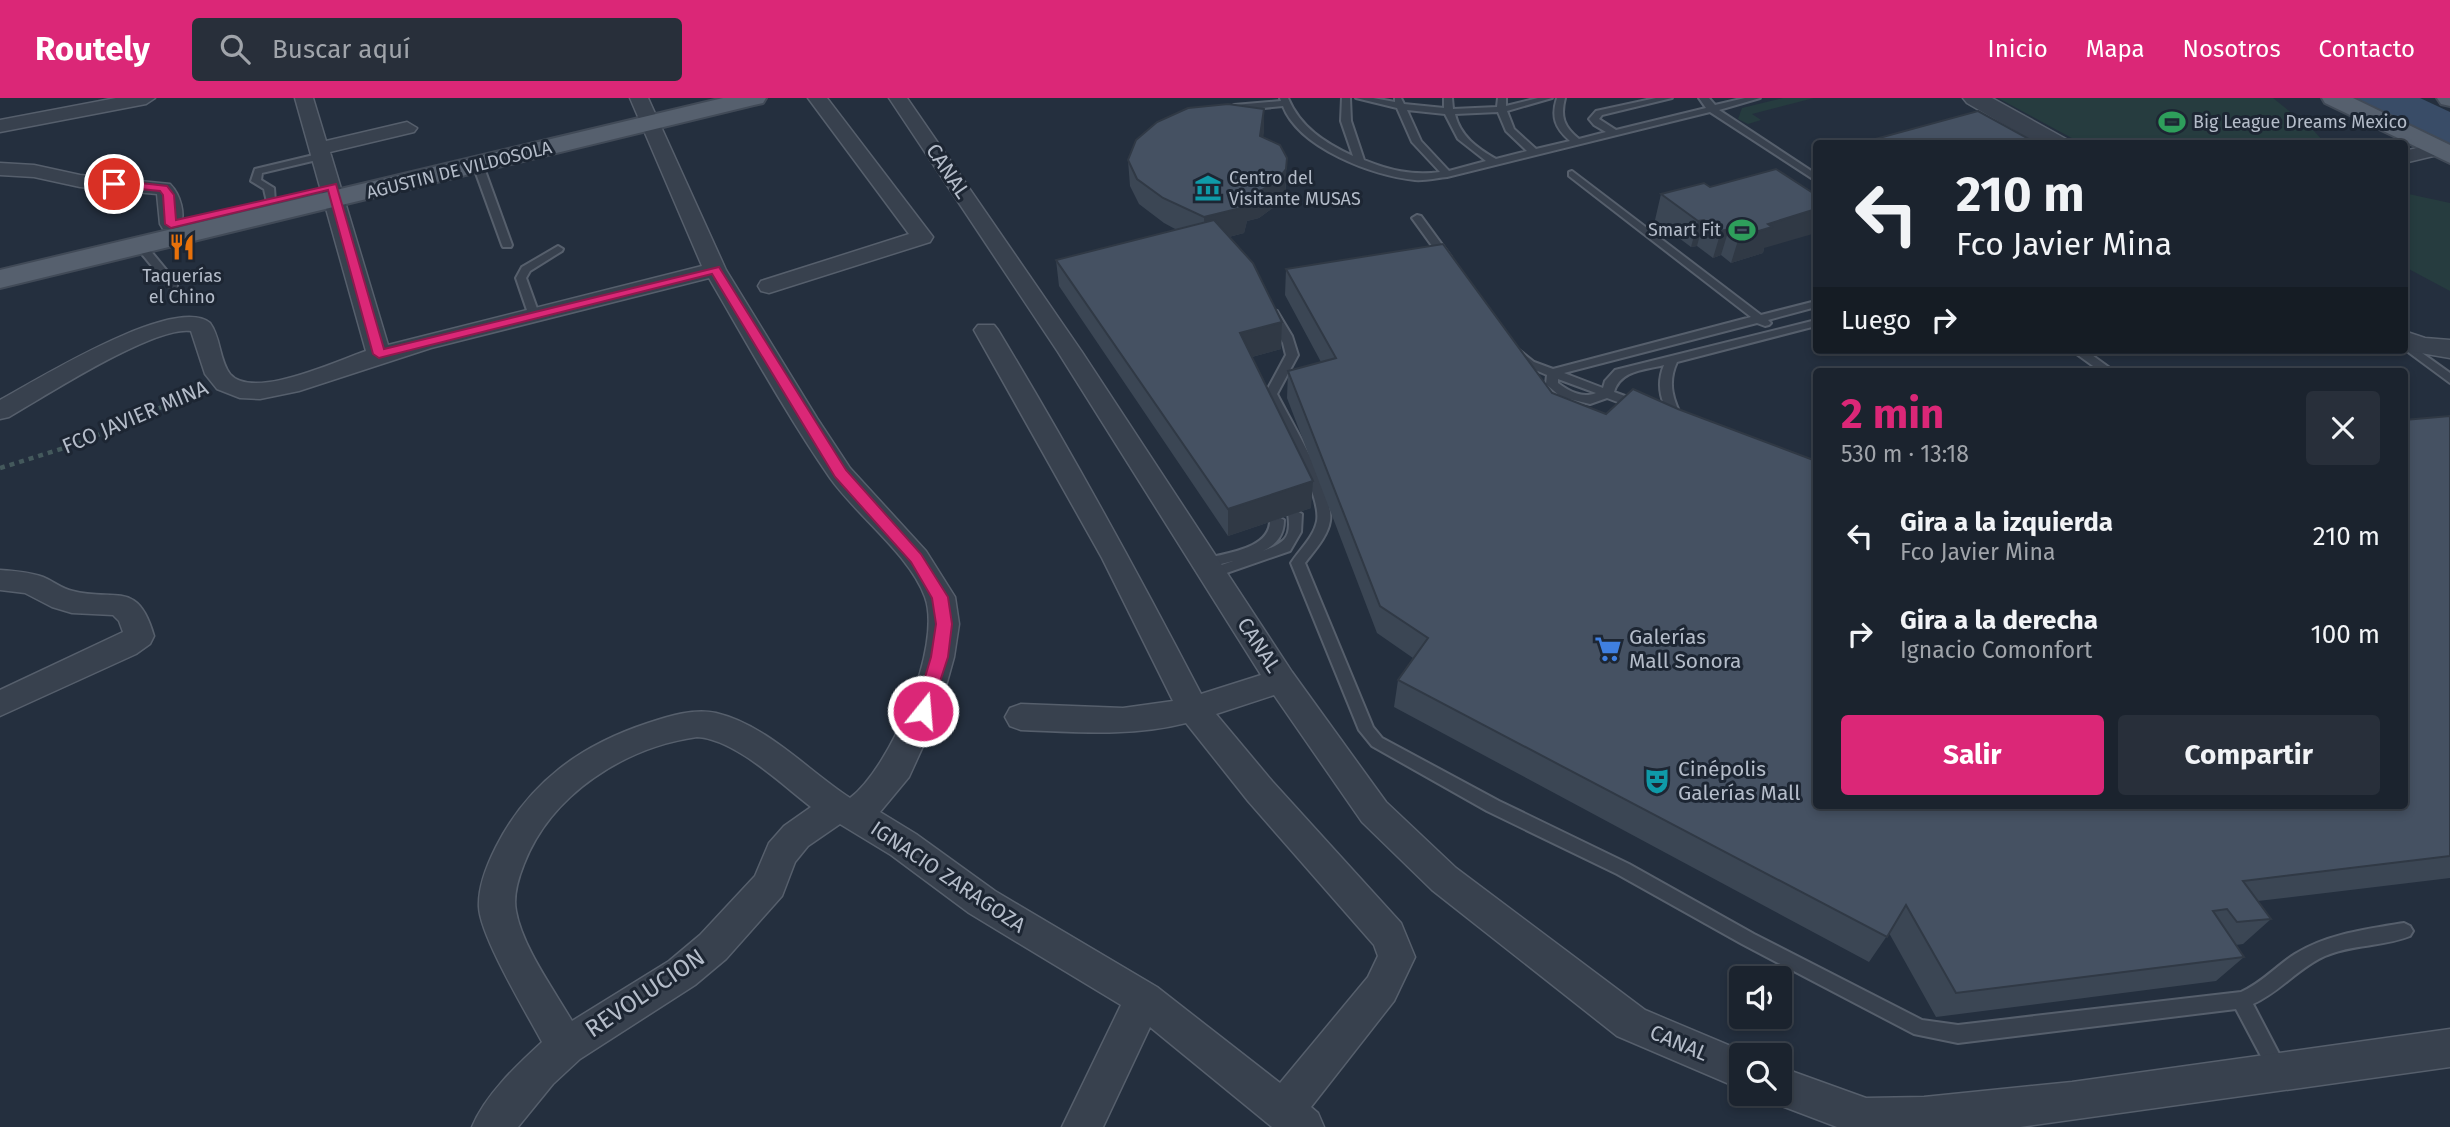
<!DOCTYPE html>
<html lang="es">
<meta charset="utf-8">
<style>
body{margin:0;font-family:"Fira Sans",sans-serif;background:#282f3a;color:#f1f3f6;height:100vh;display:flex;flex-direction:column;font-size:26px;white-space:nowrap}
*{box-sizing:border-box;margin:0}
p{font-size:23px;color:#a0a4aa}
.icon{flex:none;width:38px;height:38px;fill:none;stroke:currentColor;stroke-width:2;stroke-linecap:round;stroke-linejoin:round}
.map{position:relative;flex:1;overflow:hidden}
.drawer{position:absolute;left:1813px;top:270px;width:595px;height:441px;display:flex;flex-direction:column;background:#1b232e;border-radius:7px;box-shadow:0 4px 10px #0003,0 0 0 2px #39404a}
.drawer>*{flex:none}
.banner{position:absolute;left:1813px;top:42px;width:595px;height:214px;border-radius:7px;box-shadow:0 4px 10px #0003,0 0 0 2px #39404a;background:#1b232e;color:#f1f3f6;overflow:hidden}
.controls{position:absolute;left:1729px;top:868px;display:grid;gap:14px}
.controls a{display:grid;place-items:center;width:63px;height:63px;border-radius:7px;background:#1b232e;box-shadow:0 4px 10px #0003,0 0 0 2px #39404a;font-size:35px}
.pin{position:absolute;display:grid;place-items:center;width:60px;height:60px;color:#fff;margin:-30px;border:4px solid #fff;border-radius:50%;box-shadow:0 2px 7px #0007}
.me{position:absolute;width:77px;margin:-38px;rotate:17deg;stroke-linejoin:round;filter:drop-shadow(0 0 5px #0008)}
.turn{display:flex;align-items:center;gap:24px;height:147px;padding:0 28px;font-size:32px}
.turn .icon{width:91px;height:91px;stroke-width:2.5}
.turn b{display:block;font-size:49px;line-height:60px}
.then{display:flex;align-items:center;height:66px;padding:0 28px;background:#0003;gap:14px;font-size:26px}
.round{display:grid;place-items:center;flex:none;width:74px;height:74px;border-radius:7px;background:#282f3a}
.head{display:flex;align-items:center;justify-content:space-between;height:119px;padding:0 28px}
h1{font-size:42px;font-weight:700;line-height:52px;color:#db2777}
.action{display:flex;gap:14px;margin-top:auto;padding:14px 28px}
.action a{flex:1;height:80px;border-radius:7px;background:#db2777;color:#fff;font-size:28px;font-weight:700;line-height:80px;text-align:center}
.action a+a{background:#282f3a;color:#f1f3f6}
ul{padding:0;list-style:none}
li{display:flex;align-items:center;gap:21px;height:98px;padding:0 28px}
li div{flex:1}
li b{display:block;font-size:26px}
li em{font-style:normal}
header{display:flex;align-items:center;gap:42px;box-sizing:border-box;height:98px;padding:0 35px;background:#db2777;color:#fff}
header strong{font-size:33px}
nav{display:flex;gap:38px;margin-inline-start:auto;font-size:24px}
.search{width:490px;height:63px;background:#282f3a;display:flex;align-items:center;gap:18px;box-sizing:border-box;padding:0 24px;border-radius:7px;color:#a0a4aa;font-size:26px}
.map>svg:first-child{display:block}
</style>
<header>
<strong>Routely</strong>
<div class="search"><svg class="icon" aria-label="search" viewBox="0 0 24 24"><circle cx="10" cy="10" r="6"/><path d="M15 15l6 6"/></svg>Buscar aquí</div>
<nav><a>Inicio</a><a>Mapa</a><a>Nosotros</a><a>Contacto</a></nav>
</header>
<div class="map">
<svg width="2450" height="1029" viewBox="0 0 2450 1029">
<rect width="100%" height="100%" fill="#242f3e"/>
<path fill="#263c3f" d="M1783,0H1814L1752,16L1761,22L1748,26L1738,21L1742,10Z
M1998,0H2273L2314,33L2325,45H2081Z
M2404,95L2450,105V193L2405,169Z"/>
<path fill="#394c67" d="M2349,0H2420L2450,14V50Z"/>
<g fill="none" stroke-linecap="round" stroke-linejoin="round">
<g stroke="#565f6c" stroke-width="4">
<path id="service" d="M1280,0H1288C1300,29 1325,45 1353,58L1341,23L1342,0H1350L1351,23L1364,62C1389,72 1412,78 1440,74L1412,44L1397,10L1356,0H1373L1395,4V0H1401L1404,6L1444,10V0H1452L1453,11L1497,9L1498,0H1506V8L1538,0H1552L1507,13L1514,31L1536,51L1570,43C1555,30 1551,19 1557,0H1565C1560,19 1564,29 1579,41L1606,34L1594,27L1589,21L1596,13L1656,0H1672L1602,17L1599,21L1616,32L1706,10L1699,0H1709L1715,7L1745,0H1760L1719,12L1816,76V83L1710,14L1447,79C1436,80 1425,83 1415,82C1373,78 1299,50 1283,8L1234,13L1229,10L1234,7L1281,3ZM1407,12L1445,16L1458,41L1486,63L1449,73L1421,43ZM1498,14L1506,33L1527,53L1496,61C1477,50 1460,38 1455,16Z
M322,55L325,56V60L262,75L261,82L274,90L275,104H267L264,91L251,83L255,71Z
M478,64L483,67L512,147L511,149H503L502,147L473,67Z
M1572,73L1761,217L1816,203V209L1768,222L1771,225L1769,227L1765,228L1757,225L1564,275L1603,290L1605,283L1615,272L1816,222V228L1677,264C1667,285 1673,303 1684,323L1682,326H1674C1662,306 1655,289 1664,267C1645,272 1620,272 1614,294L1644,305L1646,308L1644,311H1636L1607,300L1590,306L1561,299L1546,286L1547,277L1526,268L1511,256V252H1519L1534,264L1553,271L1751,219L1569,78V74ZM1558,281L1596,295C1582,301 1569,293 1558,285Z
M1417,117L1421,118L1451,159V163H1443L1412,120Z
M141,145L145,146L177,185V189H169L137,150L136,148Z
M558,148L563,151L562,153L530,173L526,180L539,216L537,218H529L516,180L522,169Z
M1273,212L1277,213L1292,238L1298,257L1277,296C1290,322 1335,396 1330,423C1328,438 1314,453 1305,465L1373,629L1382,640L1499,703L1629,766L1754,836L1922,922L1958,927L2241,894C2262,885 2276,868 2295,856C2327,836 2367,831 2404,825L2410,828L2413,833L2410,838C2383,849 2352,846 2325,858C2298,870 2280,894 2253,906L2287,971L2285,977L2278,980L2271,977L2236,911L1958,945L1914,936L1742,846L1617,776L1487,713L1372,648L1359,632L1291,465C1299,452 1314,439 1317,423C1322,396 1278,322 1265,296L1286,257L1283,245L1267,215Z
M2404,242L2450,275V285L2404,251Z
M2071,252H2085L2114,273H2100Z
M1295,412L1302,416L1301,434L1290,453L1212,480L1207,478L1205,475L1207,472L1233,463L1205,470L1198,465L1200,462C1223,455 1271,452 1270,422L1277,418L1284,422C1284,437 1277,446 1263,453C1284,445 1292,440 1288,416Z"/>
</g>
<g stroke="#565f6c" stroke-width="3">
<path id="minor" d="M116,0H155L146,6L0,34V22Z
M295,0H313L326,43L407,24L417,30L414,34L330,54L388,247L702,168L630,0H648L726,172L817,320L850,370L926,453L955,499L959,526L954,559L939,613L909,679L880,714L916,736L995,793L1157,889L1280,985L1368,879L1378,858L1374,847L1248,703L1186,625C1131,639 1077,634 1021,632L1010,628L1005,619L1010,610L1021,606L1123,610L1173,603L1102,460L974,232L978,227H994L998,232C1070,351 1137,473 1201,596L1261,577L1058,254L889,0H907L1082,254L1292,574L1386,704L1456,770L1645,912L1752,957H1741V991L1617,938L1432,792L1362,724L1274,597L1216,616L1272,683L1401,825L1415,859L1394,903L1311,1009L1318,1015L1324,1029H1272L1150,929L1103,1029H1062L1121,907L969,815L891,757L840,726L808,748L795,764L782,798L726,861L695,887L580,961L553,986L518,1029H472C485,997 517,967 542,944C527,916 480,838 479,809C478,788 487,767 496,749C529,684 581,647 648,625C669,618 694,610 716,615C767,627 807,672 850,700C890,670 943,548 925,499C910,457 856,417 830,380C786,316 748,247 709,180L431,250L299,293L260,301L240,300L217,291L205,276L191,233C155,227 45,298 9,319L0,321V302C37,282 175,196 210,225C221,240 219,261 230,276C253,303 338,262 366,253ZM697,639C735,641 781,686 811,709L784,728L769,745L755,778L700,837L669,863L572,923C554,892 522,848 516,813C513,798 518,781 524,766C551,696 625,649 697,639Z
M808,0H827L933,139L930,144L769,195L761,193L758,188L761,183L909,136Z
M2439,45L2446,47L2449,51L2446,55L2404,65V53Z
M0,65L34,67L80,77L170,86C180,96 187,117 179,131H163L160,126L157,96L80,89L34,79L0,77Z
M0,472C15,473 29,474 43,479C53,483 62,491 73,493C115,504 138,481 154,538L150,546L136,556L0,618V592L123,534L119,523L113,517L72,515L52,509L25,495L0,492Z
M2450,931V969L2020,1029H1837L1766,1002L1763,996H1780V969L1866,1000L1924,999L2072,984Z"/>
</g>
<g stroke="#565f6c" stroke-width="3">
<path id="tertiary" d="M1963,0H1992L2066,41L2069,46H2038L1967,5Z
M2404,233L2425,240L2450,242V260L2403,252Z"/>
</g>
<g stroke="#414a57" stroke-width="4">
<path id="primary" d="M723,0H766L763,5L754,7L0,190V172Z
M2322,0H2353L2450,47V65L2325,5Z
M2437,0H2450V8L2441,6Z"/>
</g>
<path stroke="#44595c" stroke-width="4.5" stroke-dasharray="5 5" stroke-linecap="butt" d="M0,370L77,346L203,291"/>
<use href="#service" fill="#38414e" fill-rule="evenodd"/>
<use href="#minor" fill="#38414e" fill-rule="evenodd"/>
<use href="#tertiary" fill="#38414e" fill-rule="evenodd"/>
<use href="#primary" fill="#56606e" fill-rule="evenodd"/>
</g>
<path fill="#3b4654" d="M1264,11L1263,39L1286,86L1285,97L1277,107L1259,120L1247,123L1244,135L1229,139L1282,224L1281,251L1252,259L1311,410L1228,438L1059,188L1056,162L1177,132L1164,125L1139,106L1130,88L1128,62Z
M1704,85L1764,150L1763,155L1731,165L1721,157L1713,160L1697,148L1691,149L1655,122L1661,96Z
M1286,171L1552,295L2404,707L2450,318V780L2258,803L2271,821L2243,846L2236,847L2244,859L2216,883L1936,919L1889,835L1869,864L1394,609L1398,582L1413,560L1377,535L1287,300L1288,273L1321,264L1285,197Z"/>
<path fill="#303945" d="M1264,11V35L1259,63L1260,38Z
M1287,60L1285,97L1277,107L1259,120L1247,123L1244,135L1205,145L1204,119L1234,99Z
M1816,111V135L1764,150L1763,155L1731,165L1739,139L1768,126Z
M1704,122L1697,148L1691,149L1698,123Z
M1729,131L1721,157L1713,160L1721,133Z
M1282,224L1281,251L1240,262V235Z
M1313,383L1311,410L1228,438V411Z"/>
<path fill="#455162" stroke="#303945" stroke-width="2" d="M1228,6L1264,11L1260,38L1280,47L1287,60L1286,71L1278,81L1259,94L1234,99L1247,102L1245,109L1204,119L1163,100L1137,81L1128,62L1136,42L1157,24L1188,10Z
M1978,13L2038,46H1857Z
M1776,71L1816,97V111L1768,126L1772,129L1739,139L1729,131L1721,133L1704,122L1698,123L1661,96L1704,85L1710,89Z
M1214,122L1253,165L1282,224L1240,235L1313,383L1228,411L1056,162Z
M1443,146L1552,295L1606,316L1633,291L1678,311L1816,363V707H2404V322L2450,318V758L2243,783L2271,821L2237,824L2227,811L2213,813L2244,859L1956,895L1906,807L1887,839L1398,582L1428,540L1380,508L1288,273L1336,260L1286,171Z"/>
<path fill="#db2777" stroke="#8e194d" stroke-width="2" d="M114,82L167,88L174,97L176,122L336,86L384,251L719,169L846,372L921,456L948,499L952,526L948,559L929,617H917L915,613L931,559L936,526L932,500L911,464L835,379L712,176L379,260L373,256L328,92L171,130L165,126L163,97L160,93L110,88L108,86Z"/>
<defs>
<g id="stadium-bare" transform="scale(2.1)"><path d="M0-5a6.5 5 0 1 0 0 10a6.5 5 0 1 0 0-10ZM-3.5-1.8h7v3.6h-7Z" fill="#2e9e5b" stroke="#1d2633" stroke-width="2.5" paint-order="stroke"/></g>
<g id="museum-bare" transform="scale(2.1)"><path d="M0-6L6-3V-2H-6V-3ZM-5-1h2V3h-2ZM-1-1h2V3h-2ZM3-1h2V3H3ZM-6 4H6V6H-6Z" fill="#0f9aa8" stroke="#1d2633" stroke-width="2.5" paint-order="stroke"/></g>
<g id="restaurant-bare" transform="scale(2.1)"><path d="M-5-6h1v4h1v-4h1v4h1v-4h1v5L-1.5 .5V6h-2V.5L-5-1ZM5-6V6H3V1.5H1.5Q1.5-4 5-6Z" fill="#e8710a" stroke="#1d2633" stroke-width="2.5" paint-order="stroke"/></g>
<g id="supermarket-bare" transform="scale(2.1)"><path d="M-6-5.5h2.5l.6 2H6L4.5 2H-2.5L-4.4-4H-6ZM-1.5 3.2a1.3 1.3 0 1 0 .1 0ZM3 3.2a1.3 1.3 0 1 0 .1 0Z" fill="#3f7fe0" stroke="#1d2633" stroke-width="2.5" paint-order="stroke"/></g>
<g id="theatre-bare" transform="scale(2.1)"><path d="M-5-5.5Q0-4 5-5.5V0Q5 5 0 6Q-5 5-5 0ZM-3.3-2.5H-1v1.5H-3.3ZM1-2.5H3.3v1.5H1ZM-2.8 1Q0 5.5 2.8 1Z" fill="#0f9aa8" stroke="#1d2633" stroke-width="2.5" paint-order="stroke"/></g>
</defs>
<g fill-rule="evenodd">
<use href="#stadium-bare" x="2172" y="24"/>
<use href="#museum-bare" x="1208" y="90"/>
<use href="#stadium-bare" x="1742" y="132"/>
<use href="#restaurant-bare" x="182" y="149"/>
<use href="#supermarket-bare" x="1608" y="551"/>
<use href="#theatre-bare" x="1657" y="683"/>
</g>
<g text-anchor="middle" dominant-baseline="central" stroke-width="6" stroke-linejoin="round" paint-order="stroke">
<g font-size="18" fill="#b4bcc9" stroke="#1d2633" text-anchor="start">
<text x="2193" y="24">Big League Dreams Mexico</text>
<text x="1229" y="80">Centro del<tspan x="1229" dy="21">Visitante MUSAS</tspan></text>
<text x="1721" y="132" text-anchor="end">Smart Fit</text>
<text x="182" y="178" text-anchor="middle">Taquerías<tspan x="182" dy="21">el Chino</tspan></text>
</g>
<g font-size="18" fill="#b4bcc9" stroke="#1d2633">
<text transform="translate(459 72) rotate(-14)">AGUSTIN DE VILDOSOLA</text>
</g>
<g font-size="21" fill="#b4bcc9" stroke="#1d2633">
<text transform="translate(948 73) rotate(56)">CANAL</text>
<text transform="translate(135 319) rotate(-23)">FCO JAVIER MINA</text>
<text transform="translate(1259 547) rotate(57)">CANAL</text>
<text transform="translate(948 779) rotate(34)">IGNACIO ZARAGOZA</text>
<text transform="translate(1679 945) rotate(23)">CANAL</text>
</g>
<g font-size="21" fill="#b4bcc9" stroke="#1d2633" text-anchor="start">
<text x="1629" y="539">Galerías<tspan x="1629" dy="24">Mall Sonora</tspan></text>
<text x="1678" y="671">Cinépolis<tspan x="1678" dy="24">Galerías Mall</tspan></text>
</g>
<g font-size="24" fill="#b4bcc9" stroke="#1d2633">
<text transform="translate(645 895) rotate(-34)">REVOLUCION</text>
</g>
</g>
</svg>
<div class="controls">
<a><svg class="icon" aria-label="sound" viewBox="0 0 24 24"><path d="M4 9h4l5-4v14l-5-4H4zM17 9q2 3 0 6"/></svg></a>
<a><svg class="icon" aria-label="search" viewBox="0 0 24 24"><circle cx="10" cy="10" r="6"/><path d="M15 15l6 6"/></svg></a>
</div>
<div class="pin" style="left:114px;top:86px;background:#d93025"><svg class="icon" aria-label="arrive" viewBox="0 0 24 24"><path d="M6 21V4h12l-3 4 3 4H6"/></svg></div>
<svg class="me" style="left:923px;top:613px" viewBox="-20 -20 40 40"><circle r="17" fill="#db2777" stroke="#fff" stroke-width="3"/><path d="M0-11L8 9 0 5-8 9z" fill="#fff"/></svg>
<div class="banner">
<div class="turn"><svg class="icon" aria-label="left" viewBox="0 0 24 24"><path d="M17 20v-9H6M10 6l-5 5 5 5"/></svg><div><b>210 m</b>Fco Javier Mina</div></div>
<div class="then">Luego<svg class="icon" aria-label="right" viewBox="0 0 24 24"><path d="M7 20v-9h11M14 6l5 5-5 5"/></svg></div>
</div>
<section class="drawer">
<div class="head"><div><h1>2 min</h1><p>530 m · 13:18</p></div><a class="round"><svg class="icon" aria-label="close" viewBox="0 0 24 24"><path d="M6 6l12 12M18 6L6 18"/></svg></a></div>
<ul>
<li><svg class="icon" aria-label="left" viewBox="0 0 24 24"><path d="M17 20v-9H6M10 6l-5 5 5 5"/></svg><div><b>Gira a la izquierda</b><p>Fco Javier Mina</p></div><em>210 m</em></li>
<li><svg class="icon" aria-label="right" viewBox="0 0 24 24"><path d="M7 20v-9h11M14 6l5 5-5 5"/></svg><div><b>Gira a la derecha</b><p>Ignacio Comonfort</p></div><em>100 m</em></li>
</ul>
<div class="action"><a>Salir</a><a>Compartir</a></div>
</section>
</div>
